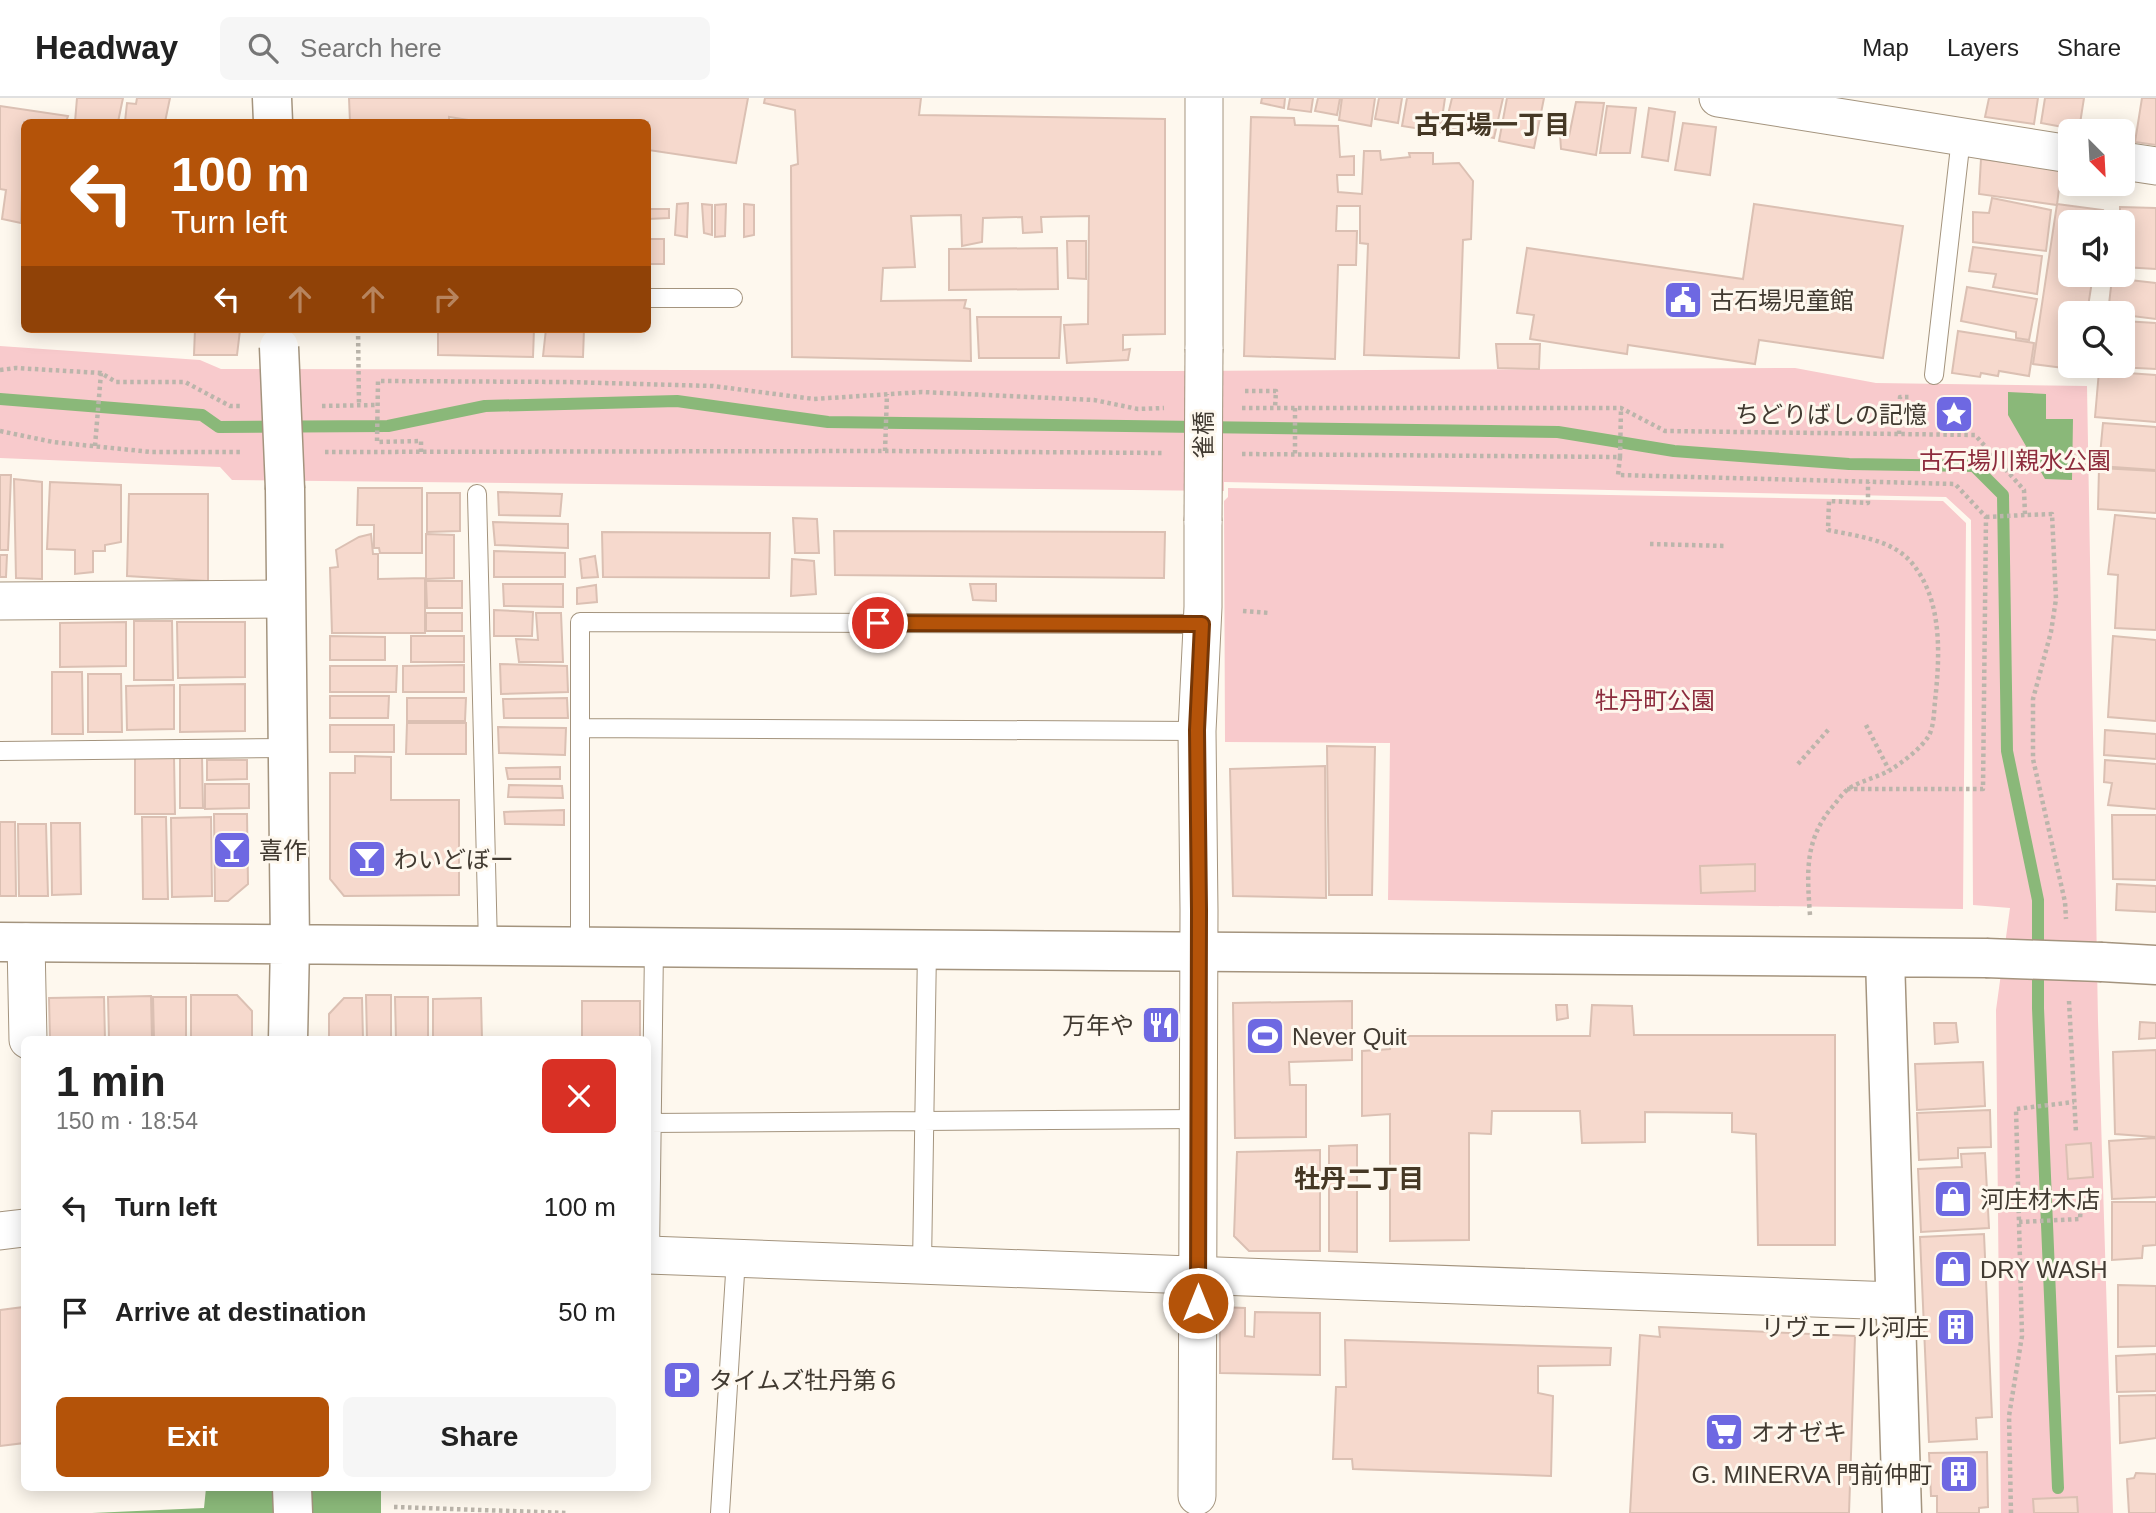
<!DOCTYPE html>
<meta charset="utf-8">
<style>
body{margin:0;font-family:Arial,"Noto Sans JP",sans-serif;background:#f6f6f6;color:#222;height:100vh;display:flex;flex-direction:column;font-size:26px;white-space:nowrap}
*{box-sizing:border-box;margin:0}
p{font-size:23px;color:#767676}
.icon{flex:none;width:38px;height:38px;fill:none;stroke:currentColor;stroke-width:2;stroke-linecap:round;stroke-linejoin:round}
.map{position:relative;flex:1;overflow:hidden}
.panel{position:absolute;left:21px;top:938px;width:630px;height:455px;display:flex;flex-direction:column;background:#fff;border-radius:10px;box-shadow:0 4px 18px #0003}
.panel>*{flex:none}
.hud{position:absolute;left:21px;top:21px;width:630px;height:214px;border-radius:10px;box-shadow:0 4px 18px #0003;background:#b45309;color:#fff;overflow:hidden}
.needle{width:46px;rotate:156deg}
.fabs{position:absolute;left:2058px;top:21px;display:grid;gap:14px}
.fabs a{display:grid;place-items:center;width:77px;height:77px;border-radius:10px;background:#fff;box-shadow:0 4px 18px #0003;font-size:35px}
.pin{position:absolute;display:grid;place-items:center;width:60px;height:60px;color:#fff;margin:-30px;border:4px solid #fff;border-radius:50%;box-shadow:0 2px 7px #0007}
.me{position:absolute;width:77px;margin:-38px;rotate:0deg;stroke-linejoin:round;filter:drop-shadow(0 0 5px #0008)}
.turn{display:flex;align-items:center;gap:24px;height:147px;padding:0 35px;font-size:32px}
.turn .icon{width:91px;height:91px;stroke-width:2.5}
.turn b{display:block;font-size:49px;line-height:60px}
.lanes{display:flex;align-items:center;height:66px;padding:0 35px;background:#0003;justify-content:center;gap:35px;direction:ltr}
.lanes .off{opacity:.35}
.round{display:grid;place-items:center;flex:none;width:74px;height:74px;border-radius:10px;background:#f6f6f6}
.summary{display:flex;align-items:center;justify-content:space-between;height:119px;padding:0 35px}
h1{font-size:42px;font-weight:600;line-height:52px}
.button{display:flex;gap:14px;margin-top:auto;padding:14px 35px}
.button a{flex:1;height:80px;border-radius:10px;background:#b45309;color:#fff;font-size:28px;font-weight:600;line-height:80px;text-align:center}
.button a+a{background:#f6f6f6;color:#222}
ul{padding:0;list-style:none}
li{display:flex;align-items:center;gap:21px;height:105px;padding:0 35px}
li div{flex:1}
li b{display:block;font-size:26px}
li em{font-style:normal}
header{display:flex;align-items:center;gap:42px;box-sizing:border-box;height:98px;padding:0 35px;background:#fff;border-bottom:2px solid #e0e0e0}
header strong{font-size:33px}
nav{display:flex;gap:38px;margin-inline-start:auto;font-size:24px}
.search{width:490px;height:63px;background:#f6f6f6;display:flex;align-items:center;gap:18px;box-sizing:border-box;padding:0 24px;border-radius:10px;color:#767676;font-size:26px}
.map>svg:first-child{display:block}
</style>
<header>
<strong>Headway</strong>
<div class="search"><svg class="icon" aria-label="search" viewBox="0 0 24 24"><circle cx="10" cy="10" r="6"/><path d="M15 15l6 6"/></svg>Search here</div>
<nav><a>Map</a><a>Layers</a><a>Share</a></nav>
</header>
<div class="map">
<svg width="2156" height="1415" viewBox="0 0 2156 1415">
<rect width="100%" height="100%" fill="#fef8ee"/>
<path fill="#f8cacc" d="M0,248L200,262L221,271L1174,273L1795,270L1876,285L2087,288L2098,923L2113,1415H2001L1996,912L2010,810L1973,807L1971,422L1946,399L1224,384V393L232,382L220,369L0,360Z
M1228,390L1943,403L1966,425L1963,811L1388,802L1390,645L1225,644L1224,403L1228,399Z"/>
<path fill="#8ab879" d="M2008,294L2046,296V321H2073L2072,382L2045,381L2008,317Z
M206,1390H381V1415H92L204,1410Z"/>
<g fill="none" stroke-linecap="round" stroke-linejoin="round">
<path stroke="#8ab879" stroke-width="12" d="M0,301L202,317L219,329L388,328L485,308L677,303L828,324L1558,334L1674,353L1849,366L1974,368L2003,397L2007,653L2038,802V910L2058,1390"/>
</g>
<path fill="#f6d9cd" stroke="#dbc0b3" stroke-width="2" d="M77,0H123L118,24H75Z
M137,0H170L165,24H125L127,5L136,6Z
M349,0H748L736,65L648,52V24H481L449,19V24H350Z
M765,0H921L919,17L1165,21V236L1123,237V252L1130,251L1128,262L1067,265L1064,227L1088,226L1089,118L1041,119L1042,134L1023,135L1022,119L983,120L982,144L962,148L961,117L911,118L915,169L883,170L881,203L966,202L964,210L970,211L971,263L792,259L791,68L798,66L795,12L764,5Z
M1262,0H1285L1284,10L1261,5Z
M1290,0H1313L1311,14L1288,11Z
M1318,0H1340L1337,17L1315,13Z
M1342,0H1375L1371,28L1339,22Z
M1379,0H1402L1398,25L1375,21Z
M1407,0H1445L1440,34L1402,28Z
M1452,0H1503L1494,40L1445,29Z
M1507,0H1544L1534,50L1499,43Z
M1989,0H2038L2034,26L1985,19Z
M2045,0H2084L2079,32L2041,25Z
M2142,0H2156V47L2135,44Z
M1576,4L1604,5L1596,57L1561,51L1560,36L1569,38Z
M0,8L68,18L66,24H24V92H22L21,125L2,121L6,92L0,91Z
M1607,8L1636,10L1630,55H1600Z
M1649,10L1675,14L1668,63L1642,59Z
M1251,19L1294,20L1295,27L1338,28L1340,59L1354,58V77H1337L1338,94L1362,96L1364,53H1380L1381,62L1410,59L1409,55H1433V66L1459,65L1473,83L1471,141L1463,142L1459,260L1364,257L1368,146L1360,145V108H1337L1336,133H1357L1356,167H1338L1335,261L1244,258Z
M1683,25L1716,29L1710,77L1675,72Z
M1981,61L2061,72L2057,107L1979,96Z
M1992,100L2051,112L2046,153L1973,144V114L1989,115Z
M688,105L687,139L675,137L677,106Z
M702,106L712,107V137L704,135Z
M726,106L725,138L715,139V107Z
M744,106L754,107V137L744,139Z
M1754,106L1903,128L1883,260L1759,242L1755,266L1628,247L1627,256L1530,241L1534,217L1517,215L1527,150L1743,181Z
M2057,106L2103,112L2101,124H2070V177H2093L2087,215H2070V268H2080L2079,272L2033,266Z
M2120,109L2156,110V171L2123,169V124H2120Z
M648,111H669V120L648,121Z
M648,141H664V166H648Z
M1067,143H1086V181L1068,180Z
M1973,149L2042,158L2037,196L1993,189L1996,176L1969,173Z
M1057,150L1058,191L949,192V151Z
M2112,180L2156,185V221L2108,215Z
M1967,189L2037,201L2029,242L2016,240V234L1961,223Z
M977,219H1061L1059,260H979Z
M2123,223L2156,225V271L2098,268H2123Z
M195,231L240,232L237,257H194Z
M438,231H534L533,259L438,257Z
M546,231H584L583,259L543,258Z
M1958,233L2034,245L2029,278L1999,273L1998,278L1981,275L1980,279L1952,275Z
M1496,246H1540L1539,271L1498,270Z
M2099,273L2156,277V324L2095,319Z
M2103,325L2156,329V372L2099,368Z
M2099,370L2156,373V415L2098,411Z
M0,377H11L8,452H0Z
M14,381L42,384V481L16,480Z
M50,384L121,387V444L105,447V453H93V474L75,476V452L47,451Z
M358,390H422V455H380L379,450H374V427H357Z
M498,394L562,396L560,418L499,417Z
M427,395H460V433L427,434Z
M129,396H208V483L127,478Z
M2115,417L2156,421V532L2115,530L2118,477L2108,476Z
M793,420L817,421L819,455H795Z
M493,424L568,426V450L495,447Z
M834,433L1165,434L1164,480L835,477Z
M602,434L770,435L769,480L603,479Z
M371,436L373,456H378V481L425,480V535H332L330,470L338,469L336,452L359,439Z
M426,436L454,437V480L426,481Z
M494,453L565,455V479H494Z
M0,457H7L6,479H0Z
M595,458L598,479L582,480L580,461Z
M792,461L814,463L816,496L791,498Z
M426,483H462V510H427Z
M503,486H563V509L504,508Z
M970,486H996V503L973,502Z
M596,487L597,504L577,506V490Z
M494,512L533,514L532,538H494Z
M426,515H462V533H426Z
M536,515H561L563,564H519L516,541L538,542Z
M134,523H172L173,582H134Z
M126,524V568L60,569V525Z
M177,524H245V579L178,580Z
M330,538L385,539V562H330Z
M411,538H464V564H411Z
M2113,538L2156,542V623L2108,619Z
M500,566L567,568L568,594L501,596Z
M464,567V594H403V568Z
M330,568H397L396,594H330Z
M52,574H82L83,636H52Z
M88,576H121L122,634H88Z
M245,586V633L180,634V587Z
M174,587V631L127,632L126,588Z
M330,598H389L388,620H330Z
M407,600H466L465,623H407Z
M567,600L568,620H504L503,601Z
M407,625H466V656H406Z
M330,627H394V654H330Z
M498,629L566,630L565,657L499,655Z
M2105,632L2156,636V661L2104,657Z
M1327,648L1375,649L1372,797H1329Z
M355,658L391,659V702H459V797L344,798L330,781V675H355Z
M174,659L175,716H135V660Z
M202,659L203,710H180V660Z
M207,662H247V681L207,682Z
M2105,662L2156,666V711L2108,707L2112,685L2104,684Z
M1325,668L1326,800L1233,798L1230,671Z
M560,669V681H508L506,670Z
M205,686H249V710L205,711Z
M509,687L562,688L563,700L508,699Z
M564,712V727L505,726L504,714Z
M214,716H247L248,786L228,803H215Z
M2112,717H2156V782L2113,781Z
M142,719H166L168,801H143Z
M211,719L212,798L172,799L171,720Z
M0,724H15L16,798H0Z
M51,725H80L81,796L52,797Z
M18,726H46L48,798H19Z
M1755,766V793L1701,795L1700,768Z
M2117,786L2156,788V814L2116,812Z
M191,897H237L252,913V942H191Z
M366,897H391V942H367Z
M151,898L152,942H109L108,899Z
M104,899L105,942H50L49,900Z
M153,899H186V942H154Z
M395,899H428V942H396Z
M344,900H362L363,942H329V916Z
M481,900L482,942H433V901Z
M582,903H640V942H582Z
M1352,903V962L1289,964L1290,987H1306V1039L1235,1040L1233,905Z
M1556,907H1567L1568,920L1557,922Z
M1592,907L1632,908L1634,937H1835V1147H1758L1756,1036L1732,1034V1015L1645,1014V1044L1582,1045L1580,1013H1492L1491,1036L1469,1035V1142L1390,1143V1016L1362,1018V953L1390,951V938H1590Z
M2140,924L2156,925V940L2139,941Z
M1934,925H1956L1958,944L1935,946Z
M2156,952V1039L2115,1036L2113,954Z
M1983,964L1985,1008L1917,1012L1915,966Z
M1990,1012L1991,1049L1958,1050V1060L1919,1062L1917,1015Z
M2156,1040V1099L2112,1101L2109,1043Z
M2091,1045L2093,1079L2068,1081L2066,1047Z
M1357,1047V1154L1329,1153V1048Z
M1320,1052V1153H1249L1234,1138L1237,1054Z
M1985,1055L1989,1130L1921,1134L1918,1071L1962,1069L1961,1056Z
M2112,1104H2156V1147L2143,1148L2142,1160L2112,1162Z
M1984,1136L1992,1319L1976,1320L1977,1341L1929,1344L1920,1139Z
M2118,1187L2156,1188V1248L2118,1249Z
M24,1209V1345L0,1348V1212Z
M1220,1209L1245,1210V1238L1254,1239L1255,1214L1320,1215V1277L1220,1275Z
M1659,1229L1855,1238L1849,1415H1630L1640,1237L1660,1239Z
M1345,1242L1611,1250L1610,1267L1538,1268V1295L1553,1298L1551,1378L1353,1371L1352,1361H1333L1336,1289H1346Z
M2156,1256V1293L2117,1294L2116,1258Z
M2156,1297V1340L2120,1345L2119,1298Z
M1987,1354L1988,1409L1979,1410V1415H1937V1398H1931L1929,1355Z
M2136,1375L2156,1376V1415H2129L2127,1381L2134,1380Z
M2077,1399L2078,1415H2034L2033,1401Z"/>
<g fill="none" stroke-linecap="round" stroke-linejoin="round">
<g stroke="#a4947e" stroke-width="20">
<path id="service" d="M648,200H733
M1934,277L1961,40
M477,396L488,848
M581,630L1197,633
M0,653L288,650
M580,848V524L1202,526
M648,1025L1198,1021
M650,1157L654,849
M922,1167L927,851
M720,1415L736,1160"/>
</g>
<g stroke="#a4947e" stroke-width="39">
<path id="minor" d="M1718,0L2070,56
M2123,63L2156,68
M1204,251V0
M0,503L286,501
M26,844L28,942
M0,1133L24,1130
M648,1157L1895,1203
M1197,1398L1199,812L1197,633L1203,509V423"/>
</g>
<g stroke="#a4947e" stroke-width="41">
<path id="tertiary" d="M272,0L273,24
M285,391L290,846L288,942
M0,844L1986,860
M1885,860L1902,1415
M2102,864L2156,867
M292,1390L293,1415"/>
</g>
<path stroke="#bbb5ab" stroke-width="4.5" stroke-dasharray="3.5 3.5" stroke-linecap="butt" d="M358,231L359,307
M0,272L16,270L101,275L116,284H185L230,308H240
M1245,293H1276L1275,310
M1954,300H1965L1964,337
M322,308L377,307
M1242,310H1621L1665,333L1975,337L2024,392L2025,417L2052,416L2056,501L2051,534L2033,601V661L2065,804L2066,821
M1295,310V356
M0,333L53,344L151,354H242
M1899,336L1900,299H1911
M95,348L101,275
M885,353L887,296
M325,354L885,353L1163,355
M421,354V343L377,344L378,283L567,284L713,288L814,301L922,294L1094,302L1138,311L1164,310
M1242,356L1620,359L1618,377L1955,386L1986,419L1983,691H1847
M1620,359L1621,310
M1986,419L2025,417
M1650,446L1725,448
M1243,513L1269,515
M1866,627L1889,672
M1798,666L1829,631
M1810,817C1807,775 1804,741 1834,707C1838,702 1843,695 1848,691C1862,682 1879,679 1892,671C1904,663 1920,651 1928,639C1934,630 1934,613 1935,603C1940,558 1943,501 1911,464C1891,441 1856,438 1828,432L1829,403L1868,405V384
M2069,903L2076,1035
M2019,1124L2080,1121L2082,1090
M394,1409L568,1415
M2011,1415L2009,1318L2022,1238L2016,1011L2074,1004"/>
<use href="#service" stroke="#fff" stroke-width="18"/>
<use href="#minor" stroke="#fff" stroke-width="37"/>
<use href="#tertiary" stroke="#fff" stroke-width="38"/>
<g stroke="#a4947e" stroke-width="39" stroke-linecap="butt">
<path id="minor-bridge" d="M1203,423L1204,251"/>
</g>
<g stroke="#a4947e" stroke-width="41" stroke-linecap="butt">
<path id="tertiary-bridge" d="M279,249L285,391
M1986,860L2102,864"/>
</g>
<use href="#minor-bridge" stroke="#fff" stroke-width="37"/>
<use href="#tertiary-bridge" stroke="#fff" stroke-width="38"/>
</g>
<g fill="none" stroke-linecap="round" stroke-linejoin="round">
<g stroke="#753606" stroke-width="18">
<path id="route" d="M878,525L1202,526L1197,632L1199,812L1198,1205"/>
</g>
<use href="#route" stroke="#b45309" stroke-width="12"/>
</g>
<defs>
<g id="civic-square" transform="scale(2.0125)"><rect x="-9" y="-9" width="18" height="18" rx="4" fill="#6e68e2" stroke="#fef8ee"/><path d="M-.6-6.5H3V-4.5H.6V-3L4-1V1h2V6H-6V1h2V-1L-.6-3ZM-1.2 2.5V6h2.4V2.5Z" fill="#fff"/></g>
<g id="sight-square" transform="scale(2.0125)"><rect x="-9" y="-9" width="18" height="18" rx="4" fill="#6e68e2" stroke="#fef8ee"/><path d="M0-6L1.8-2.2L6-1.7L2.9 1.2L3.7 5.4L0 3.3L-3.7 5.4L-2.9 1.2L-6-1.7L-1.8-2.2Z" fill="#fff"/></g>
<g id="bar-square" transform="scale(2.0125)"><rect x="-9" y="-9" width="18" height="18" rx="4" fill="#6e68e2" stroke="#fef8ee"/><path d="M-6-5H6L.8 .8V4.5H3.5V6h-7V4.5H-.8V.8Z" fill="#fff"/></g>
<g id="restaurant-square" transform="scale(2.0125)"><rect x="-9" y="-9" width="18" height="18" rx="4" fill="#6e68e2" stroke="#fef8ee"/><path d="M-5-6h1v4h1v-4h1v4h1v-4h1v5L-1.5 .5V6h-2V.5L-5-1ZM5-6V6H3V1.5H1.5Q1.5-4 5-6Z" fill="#fff"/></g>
<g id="stadium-square" transform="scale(2.0125)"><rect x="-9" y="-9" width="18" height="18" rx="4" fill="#6e68e2" stroke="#fef8ee"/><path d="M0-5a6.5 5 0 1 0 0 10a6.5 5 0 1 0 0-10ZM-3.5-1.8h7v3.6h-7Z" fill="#fff"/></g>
<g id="shop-square" transform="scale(2.0125)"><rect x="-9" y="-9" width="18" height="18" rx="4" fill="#6e68e2" stroke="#fef8ee"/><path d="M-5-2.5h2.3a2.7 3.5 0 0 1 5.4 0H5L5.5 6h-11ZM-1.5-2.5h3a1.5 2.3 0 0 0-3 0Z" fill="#fff"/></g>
<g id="building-square" transform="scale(2.0125)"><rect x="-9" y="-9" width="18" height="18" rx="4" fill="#6e68e2" stroke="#fef8ee"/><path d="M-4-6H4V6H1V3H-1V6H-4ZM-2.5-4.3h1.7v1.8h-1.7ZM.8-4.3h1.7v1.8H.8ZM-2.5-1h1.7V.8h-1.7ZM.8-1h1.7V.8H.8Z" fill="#fff"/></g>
<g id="parking-square" transform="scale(2.0125)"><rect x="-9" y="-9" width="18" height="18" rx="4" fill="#6e68e2" stroke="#fef8ee"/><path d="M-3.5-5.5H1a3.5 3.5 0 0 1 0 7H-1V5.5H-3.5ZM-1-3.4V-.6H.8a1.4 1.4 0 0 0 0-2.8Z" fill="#fff"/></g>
<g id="supermarket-square" transform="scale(2.0125)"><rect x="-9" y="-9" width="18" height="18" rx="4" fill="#6e68e2" stroke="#fef8ee"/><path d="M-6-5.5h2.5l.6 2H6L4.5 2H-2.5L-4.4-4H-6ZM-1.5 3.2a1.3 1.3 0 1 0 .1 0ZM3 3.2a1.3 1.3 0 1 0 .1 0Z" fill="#fff"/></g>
</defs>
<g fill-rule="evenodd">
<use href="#civic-square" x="1683" y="202"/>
<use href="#sight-square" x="1954" y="316"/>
<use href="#bar-square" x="232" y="752"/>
<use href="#bar-square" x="367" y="761"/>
<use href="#restaurant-square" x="1161" y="927"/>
<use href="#stadium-square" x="1265" y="938"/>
<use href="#shop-square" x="1953" y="1101"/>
<use href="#shop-square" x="1953" y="1171"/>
<use href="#building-square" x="1956" y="1229"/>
<use href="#parking-square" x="682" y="1282"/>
<use href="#supermarket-square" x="1724" y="1334"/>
<use href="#building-square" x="1959" y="1376"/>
</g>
<g text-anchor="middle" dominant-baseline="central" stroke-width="6" stroke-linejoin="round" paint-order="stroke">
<g font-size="24" fill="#413a31" stroke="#fef8ee" text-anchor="start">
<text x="1710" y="202">古石場児童館</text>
<text x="1927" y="316" text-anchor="end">ちどりばしの記憶</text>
<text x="259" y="752">喜作</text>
<text x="394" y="761">わいどぼー</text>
<text x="1134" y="927" text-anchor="end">万年や</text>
<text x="1292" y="938">Never Quit</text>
<text x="1980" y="1101">河庄材木店</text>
<text x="1980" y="1171">DRY WASH</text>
<text x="1929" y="1229" text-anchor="end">リヴェール河庄</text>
<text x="709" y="1282">タイムズ牡丹第６</text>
<text x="1751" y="1334">オオゼキ</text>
<text x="1932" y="1376" text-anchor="end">G. MINERVA 門前仲町</text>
</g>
<g font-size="24" fill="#413a31" stroke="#fef8ee">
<text transform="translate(1203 337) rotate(-90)">雀橋</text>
</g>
<g font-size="24" fill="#8d2c3d" stroke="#fef8ee">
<text x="2015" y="362">古石場川親水公園</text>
<text x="1655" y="602">牡丹町公園</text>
</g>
<g font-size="26" font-weight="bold" fill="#453825" stroke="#fef8ee">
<text x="1492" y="27">古石場一丁目</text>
<text x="1359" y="1081">牡丹二丁目</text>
</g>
</g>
</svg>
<div class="fabs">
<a><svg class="needle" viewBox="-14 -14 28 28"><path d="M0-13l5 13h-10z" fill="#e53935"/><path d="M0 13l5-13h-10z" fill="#767676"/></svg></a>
<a><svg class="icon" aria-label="sound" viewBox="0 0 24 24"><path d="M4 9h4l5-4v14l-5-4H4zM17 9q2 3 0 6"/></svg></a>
<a><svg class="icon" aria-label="search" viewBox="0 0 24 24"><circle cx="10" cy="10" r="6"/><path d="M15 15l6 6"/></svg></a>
</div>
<div class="pin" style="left:878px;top:525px;background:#d93025"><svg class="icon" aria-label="arrive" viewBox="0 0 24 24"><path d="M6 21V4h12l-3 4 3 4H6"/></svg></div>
<svg class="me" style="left:1198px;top:1205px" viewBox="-20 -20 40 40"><circle r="17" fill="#b45309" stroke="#fff" stroke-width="3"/><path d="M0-11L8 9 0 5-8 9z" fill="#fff"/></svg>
<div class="hud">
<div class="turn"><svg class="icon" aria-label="left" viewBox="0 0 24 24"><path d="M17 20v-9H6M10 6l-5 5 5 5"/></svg><div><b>100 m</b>Turn left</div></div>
<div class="lanes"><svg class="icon" aria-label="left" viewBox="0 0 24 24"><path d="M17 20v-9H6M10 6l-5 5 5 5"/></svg><svg class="icon off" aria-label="ahead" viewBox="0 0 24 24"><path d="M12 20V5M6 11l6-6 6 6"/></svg><svg class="icon off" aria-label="ahead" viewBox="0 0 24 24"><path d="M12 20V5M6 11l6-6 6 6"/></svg><svg class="icon off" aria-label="right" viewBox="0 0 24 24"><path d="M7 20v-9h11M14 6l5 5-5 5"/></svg></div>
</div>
<section class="panel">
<div class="summary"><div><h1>1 min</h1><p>150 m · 18:54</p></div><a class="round" style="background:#d93025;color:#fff"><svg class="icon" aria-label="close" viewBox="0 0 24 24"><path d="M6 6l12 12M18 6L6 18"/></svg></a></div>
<ul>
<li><svg class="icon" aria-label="left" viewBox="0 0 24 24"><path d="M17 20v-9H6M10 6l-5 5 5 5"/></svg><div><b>Turn left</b></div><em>100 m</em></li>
<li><svg class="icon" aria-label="arrive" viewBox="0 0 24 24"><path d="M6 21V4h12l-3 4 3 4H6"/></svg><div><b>Arrive at destination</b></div><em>50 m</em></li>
</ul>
<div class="button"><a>Exit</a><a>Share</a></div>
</section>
</div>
